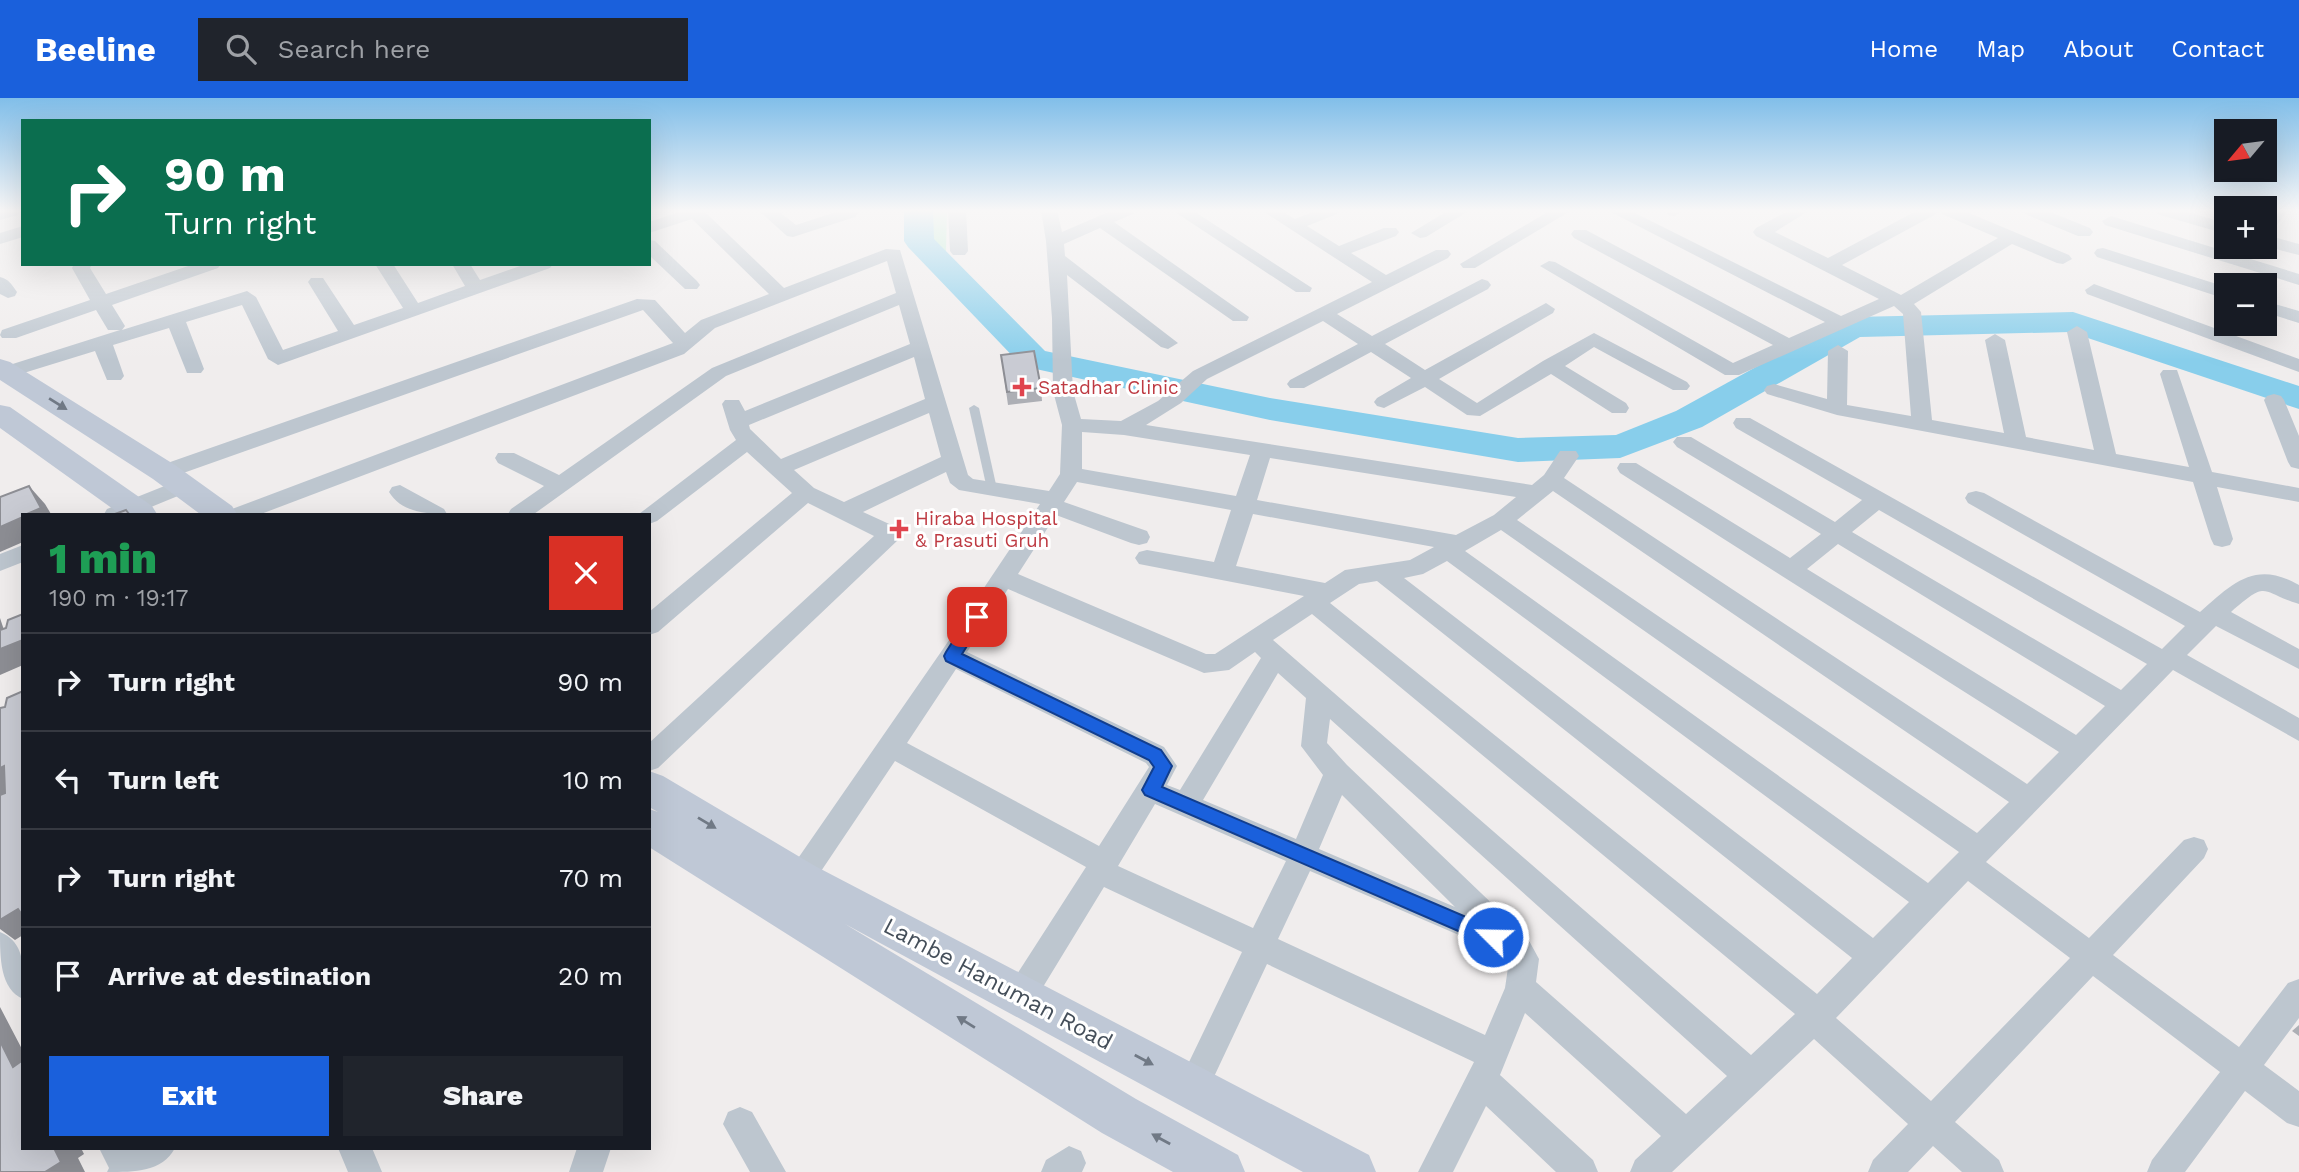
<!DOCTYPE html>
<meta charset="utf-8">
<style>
body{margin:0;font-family:"Work Sans",sans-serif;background:#20242c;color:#f1f3f6;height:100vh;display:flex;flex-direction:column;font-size:26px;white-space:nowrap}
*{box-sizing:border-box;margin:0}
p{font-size:23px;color:#9ea1a6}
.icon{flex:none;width:38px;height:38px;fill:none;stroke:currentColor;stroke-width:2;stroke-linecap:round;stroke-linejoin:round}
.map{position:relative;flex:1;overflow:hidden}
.drawer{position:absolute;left:21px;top:415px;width:630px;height:637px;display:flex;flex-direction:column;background:#171b24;border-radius:0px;box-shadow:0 7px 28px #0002}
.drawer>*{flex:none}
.banner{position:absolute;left:21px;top:21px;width:630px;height:147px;border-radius:0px;box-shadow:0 7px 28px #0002;background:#0b6e4f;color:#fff;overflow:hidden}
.needle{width:46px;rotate:241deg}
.fabs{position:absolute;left:2214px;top:21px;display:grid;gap:14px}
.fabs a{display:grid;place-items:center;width:63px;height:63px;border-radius:0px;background:#171b24;box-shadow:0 7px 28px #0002;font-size:35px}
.pin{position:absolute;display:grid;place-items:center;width:60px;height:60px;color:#fff;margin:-30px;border-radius:14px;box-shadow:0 4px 10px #0006}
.me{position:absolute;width:77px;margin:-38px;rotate:293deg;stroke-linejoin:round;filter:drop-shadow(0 0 5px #0008)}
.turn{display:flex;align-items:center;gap:24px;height:147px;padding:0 28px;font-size:32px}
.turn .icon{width:91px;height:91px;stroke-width:2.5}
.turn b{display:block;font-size:49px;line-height:60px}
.round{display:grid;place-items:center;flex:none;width:74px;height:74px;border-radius:0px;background:#20242c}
.headline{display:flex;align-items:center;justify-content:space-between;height:119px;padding:0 28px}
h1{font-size:42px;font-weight:800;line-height:52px;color:#1e9e55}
.primary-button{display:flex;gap:14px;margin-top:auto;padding:14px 28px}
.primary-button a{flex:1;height:80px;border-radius:0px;background:#1a60dc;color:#fff;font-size:28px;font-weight:800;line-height:80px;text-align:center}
.primary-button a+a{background:#20242c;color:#f1f3f6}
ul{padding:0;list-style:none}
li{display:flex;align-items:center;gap:21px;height:98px;padding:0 28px;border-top:2px solid #363941}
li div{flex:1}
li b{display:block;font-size:26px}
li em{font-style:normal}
header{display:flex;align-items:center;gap:42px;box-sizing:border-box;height:98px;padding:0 35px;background:#1a60dc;color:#fff}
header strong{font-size:33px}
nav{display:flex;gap:38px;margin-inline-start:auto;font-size:24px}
.search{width:490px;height:63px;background:#20242c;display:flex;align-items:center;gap:18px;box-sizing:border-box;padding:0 24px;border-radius:0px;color:#9ea1a6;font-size:26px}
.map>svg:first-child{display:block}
</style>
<header>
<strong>Beeline</strong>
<div class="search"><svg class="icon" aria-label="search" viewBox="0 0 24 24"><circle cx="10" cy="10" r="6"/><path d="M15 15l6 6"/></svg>Search here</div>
<nav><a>Home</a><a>Map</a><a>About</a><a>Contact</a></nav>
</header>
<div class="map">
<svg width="2299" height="1074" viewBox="0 0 2299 1074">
<rect width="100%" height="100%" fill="#f0eded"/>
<path fill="#baeed2" d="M925,112H947L946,153H928Z"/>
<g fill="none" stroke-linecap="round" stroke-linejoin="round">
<path fill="#88ceeb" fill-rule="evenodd" d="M904,112H933L934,141L1045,253L1270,300L1518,340L1616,337L1676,313L1841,222L1853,219L2073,214L2299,288V311L2070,234L1860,239L1702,329L1620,360L1518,364L1270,322L1022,268L908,149L904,143Z"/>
<path fill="#bdc6cf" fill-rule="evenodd" d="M974,307L979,310L997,391L992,395L987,391L969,310Z"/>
<path fill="#bdc6cf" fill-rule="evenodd" d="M685,112H708L706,115L784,190L886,151L900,152L968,377L973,381L1049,393L1060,376L1062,327L1053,293L1052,220L1046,143L1041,112H1057L1062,134L1113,112H1135L1133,116L1114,124L1249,219L1247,223H1233L1100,130L1064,146L1065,158L1178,245L1168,251L1161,249L1067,177L1073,293L1081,321L1121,323L1158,303L1193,273L1372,184L1261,112H1280L1295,121L1317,112H1339L1337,116L1307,128L1339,148L1384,130H1396L1399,134L1396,138L1351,155L1386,177L1436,152H1448L1451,156L1448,160L1337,216L1372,238L1482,181L1488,183L1491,187L1488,191L1385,246L1425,272L1546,205L1555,211L1553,215L1439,281L1477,305L1543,263L1594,235L1687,284L1690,288L1687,292H1673L1594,249L1565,268L1626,305L1629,310L1626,315H1612L1551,276L1480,318L1467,317L1425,289L1384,310L1377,308L1374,304L1377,300L1411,280L1371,254L1304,290H1290L1287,286L1290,282L1358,246L1323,223L1207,281L1181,305L1146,327L1532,387L1544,377L1560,353H1576L1579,358L1564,380L2027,686L2059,654L1620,375L1617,370L1620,365H1636L1790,460L1821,436L1677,349L1673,344L1677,339H1691L1835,424L1862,402L1736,330L1733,325L1736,320H1750L2162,551L2185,528L1968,405L1965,400L1968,395L1976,393L1984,395L2200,514C2233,485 2255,462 2299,487V506C2259,494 2269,481 2231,514L2299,551V571L2216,528L2187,557L2299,620V643L2173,572L1986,764L2089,840L2184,742L2194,739L2204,742L2208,751L2204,760L2113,857L2239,949L2288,885L2299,881V920L2264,967L2299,993V1029L2287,1025L2245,993L2185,1074H2147L2152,1062L2220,974L2093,878L1955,1024L1999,1062L2004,1074H1962L1933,1048L1908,1074H1868L1873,1062L1908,1026L1814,941L1672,1074H1630L1635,1062L1661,1038L1525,915L1500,977L1593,1062L1598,1074H1556L1486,1008L1453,1074H1418L1474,964L1267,866L1204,1000L1193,1005L1182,1000L1177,989L1242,854L1104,789L1032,907L1021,911L1010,907L1006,897L1010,887L1086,769L895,663L803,800L793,804L783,800L779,791L783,782L943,551L1040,406L959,392L950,385L946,374L863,414L898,430L901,436L898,442L658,670L649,673V645L874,438L808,405L658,534L649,537V514L792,395L747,354L657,423L649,426V416H639L736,342L730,332L722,306L725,302H739L745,313L910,246L899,207L726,278L534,416H508L511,411L544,388L498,365L495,360L498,355H514L559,377L712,270L896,195L887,163L715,230L684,256L261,416H229L232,411L673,245L643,212L172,379H156L153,374L156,369L637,201L655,202L685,235L701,222L769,196L692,121L649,135V124ZM914,259L925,301L781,361L750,331L749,327ZM929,315L941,359L844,404L814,390L794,372ZM1082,334L1124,337L1250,357L1236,398L1082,371ZM1270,360L1516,399L1494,417L1456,437L1257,402ZM1077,384L1231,412L1214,464L1147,452L1139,454L1135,460L1139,466L1304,498L1215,556H1206L1018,476L1056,417L1131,445L1139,447L1147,445L1150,439L1147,433L1064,404ZM1553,393L2009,704L1977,735L1517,422ZM1879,412L2147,566L2121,592L1852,434ZM1253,416L1434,449L1410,462L1345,472L1325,485L1236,468ZM1501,432L1959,754L1928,785L1465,453ZM1838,446L2105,608L2076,637L1807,471ZM1447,463L1909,804L1873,840L1404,480L1423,476ZM1377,483L1852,860L1817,896L1330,505L1359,486ZM1008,491L1204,575L1229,572L1255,554L1261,560L1180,692L1167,687L1177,668L1164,649L967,554ZM1312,516L1795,916L1751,957L1273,542ZM956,571L1146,665L1149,669L1099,748L907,645ZM1278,575L1306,600L1301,648L1323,677L1296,741L1203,702ZM1330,621L1727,978L1686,1016L1536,884L1539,861L1527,839L1347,667L1327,645ZM1342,697L1455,809L1319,751ZM1155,706L1286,763L1253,830L1118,768ZM1310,773L1503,856L1509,863L1505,890L1485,937L1278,841ZM1968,783L2070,860L1931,1003L1836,920Z
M758,112H777L796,127L842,112H855L858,115L855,119L793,139L787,138Z
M948,112H966L968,153L965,157H953L950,153Z
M1172,112H1192L1312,190L1310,194H1296Z
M1449,112H1470L1426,139L1420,140L1411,135Z
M1551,112H1572L1475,170H1463L1460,166Z
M1607,112H1629L1841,218L1879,201L1756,138L1753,134L1756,130L1790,112H1810L1775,134L1828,160L1918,112H1938L1936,116L1842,167L1901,197L1998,140L1942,116L1939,112H1962L2069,157L2072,161L2063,166L2057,165L2012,146L1914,206L1921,214L1932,322L2004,335L1985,242L1995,236L2005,242L2026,339L2094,352L2067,234L2077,228L2087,234L2116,356L2189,369L2160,276L2163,272H2177L2212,374L2299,390V404L2217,389L2233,441L2230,447L2222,449L2214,447L2211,441L2193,384L1837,317L1767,296L1764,292L1767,288L1774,286L1827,301L1828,253L1838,247L1848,253L1847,307L1911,318L1903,216L1894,208L1739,277H1725L1540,168L1549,163L1555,164L1733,265L1773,247L1574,140L1571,136L1574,132H1586L1789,240L1825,224Z
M1666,112H1686L1674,118L1668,117Z
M2022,112H2045L2090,130L2093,134L2090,138H2078L2025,116Z
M2154,112H2180L2226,125V136L2157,116Z
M2270,112H2287L2270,138L2299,146V157L2264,148V120Z
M2111,118L2299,176V187L2105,127L2102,123Z
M23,128V139L0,146V135Z
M649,142L655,143L697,183L700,187L697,191H685L649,157Z
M2103,150L2226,189V201L2097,159L2094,155L2097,151Z
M74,166H92L90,170L106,196L194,166H221L218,170L112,207L125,228L122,232L247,193L256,199L283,252L338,233L308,184L311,180H323L354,227L403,210L375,166H393L418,205L465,188L452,166H470L480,182L526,166H553L550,170L278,267L268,261L242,207L186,224L204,271L201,275H187L169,230L113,247L124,278L121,282H107L95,253L14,278H0V270L120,232H108L96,212L16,240H2L0,237L2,232L90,202L72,170Z
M0,179C9,181 12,187 17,194L15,198L8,200L0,196Z
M2094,186L2299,261V274L2087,196L2085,192Z
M2264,203L2299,213V225L2264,214Z
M2274,296L2281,298L2284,302L2299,338V371L2291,369L2288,364L2264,302L2267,298Z
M182,381L190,383L193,388L190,393L134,416H104L107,411Z
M400,387L444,411L447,416C426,416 401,414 389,394L392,389Z
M23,447V464L0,473V456Z
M0,834C28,845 23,876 23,901C0,891 0,859 0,834Z
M740,1009L752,1014L786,1074H750L723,1026L728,1014Z
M1069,1048L1081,1053L1086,1065L1082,1074H1041L1046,1062Z
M99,1050H175C162,1074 135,1074 107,1074L109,1070Z
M338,1050H372L382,1074H348Z
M577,1050H611L603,1074H569Z"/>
<path fill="#bfc8d6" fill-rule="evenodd" d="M0,112H21L18,117L0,122Z
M0,261L10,264L175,367L232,408L237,416H200L153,381L0,282Z
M0,307L10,309L152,408L157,416H120L0,330Z
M649,673L663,678L815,768L1369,1057L1376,1074H1303L845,826L1136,1001L1238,1057L1245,1074H1173L1102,1035L649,749V711L658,714L649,709Z"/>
</g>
<path fill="#adafb5" d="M1001,257L1041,290L1042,303L1008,307Z
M2299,927V938L2292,933Z"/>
<path fill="#8d8e94" d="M29,388L45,406L51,416H27Z
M23,419V444L0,454V429Z
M0,520L4,532L0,534Z
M23,542V567L0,577V551Z
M4,668L23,686L0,697V670Z
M18,811L23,814V837L15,842L0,831V822Z
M0,909L23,953V975L13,969L0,943Z
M54,1050H81L84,1056L78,1060L85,1074H45Z"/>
<path fill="#c9cbd3" stroke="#8d8e94" stroke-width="2" d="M1034,253L1041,290L1007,294L1001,257Z
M29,388L41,410L27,416H23V419L0,429V399Z
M126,412L129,416H115Z
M23,516V542L0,551V532L6,530L8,522Z
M23,593V818L18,811L0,822V697L5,695L4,668L0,670V610L5,609L7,600Z
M0,943L13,969L23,962V1050H54L61,1064L45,1074H0Z"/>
<defs><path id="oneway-solid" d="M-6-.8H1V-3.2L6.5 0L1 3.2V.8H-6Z" transform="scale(1.75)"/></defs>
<g fill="#707985">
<use href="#oneway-solid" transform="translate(58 306) rotate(32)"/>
<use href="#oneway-solid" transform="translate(707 725) rotate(31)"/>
<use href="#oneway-solid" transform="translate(966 924) rotate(-148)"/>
<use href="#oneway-solid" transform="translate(1144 962) rotate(28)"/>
<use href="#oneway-solid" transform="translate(1161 1041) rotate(-151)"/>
</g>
<linearGradient id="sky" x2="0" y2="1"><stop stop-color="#81bee9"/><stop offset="0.43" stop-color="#f8f7f7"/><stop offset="1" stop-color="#f8f7f7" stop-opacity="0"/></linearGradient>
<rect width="2299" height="262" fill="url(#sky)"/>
<path fill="#1a60dc" stroke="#113e8f" stroke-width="2" d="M977,513L985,519L962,556L1161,652L1172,668L1162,689L1499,833L1502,839L1499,845L1493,848L1486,845L1145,697L1142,692L1154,669L1149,662L946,563L944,558L946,554L971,515Z"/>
<g fill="#e0444e" stroke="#fff" stroke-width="2.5">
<path d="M1018.5 278.5h7v7h7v7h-7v7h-7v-7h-7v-7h7z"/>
<path d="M895.5 420.5h7v7h7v7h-7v7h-7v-7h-7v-7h7z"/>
</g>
<g text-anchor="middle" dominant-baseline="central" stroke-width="6" stroke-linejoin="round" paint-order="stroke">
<g font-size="19" fill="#be3a42" stroke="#fff" text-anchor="start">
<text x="1038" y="289">Satadhar Clinic</text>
<text x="915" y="420">Hiraba Hospital<tspan x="915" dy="22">&amp; Prasuti Gruh</tspan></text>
</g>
<g font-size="23" fill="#454f5a" stroke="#fff">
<text transform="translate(998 886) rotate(28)">Lambe Hanuman Road</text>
</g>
</g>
</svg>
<div class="fabs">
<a><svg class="needle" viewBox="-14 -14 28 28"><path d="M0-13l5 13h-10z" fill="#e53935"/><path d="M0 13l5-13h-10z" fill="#9ea1a6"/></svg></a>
<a>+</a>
<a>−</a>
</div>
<div class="pin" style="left:977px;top:519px;background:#d93025"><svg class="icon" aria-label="arrive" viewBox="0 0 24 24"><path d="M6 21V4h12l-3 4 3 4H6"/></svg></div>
<svg class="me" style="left:1493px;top:839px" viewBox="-20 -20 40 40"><circle r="17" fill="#1a60dc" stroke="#fff" stroke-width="3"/><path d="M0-11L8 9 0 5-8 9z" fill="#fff"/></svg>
<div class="banner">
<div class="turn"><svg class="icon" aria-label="right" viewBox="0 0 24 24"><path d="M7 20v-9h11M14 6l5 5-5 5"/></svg><div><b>90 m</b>Turn right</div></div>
</div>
<section class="drawer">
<div class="headline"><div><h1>1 min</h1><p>190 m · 19:17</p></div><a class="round" style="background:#d93025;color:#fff"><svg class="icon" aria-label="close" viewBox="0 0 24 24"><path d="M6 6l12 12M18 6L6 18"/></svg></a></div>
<ul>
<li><svg class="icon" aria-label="right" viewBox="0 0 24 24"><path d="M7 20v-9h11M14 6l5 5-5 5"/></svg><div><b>Turn right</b></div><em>90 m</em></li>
<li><svg class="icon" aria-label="left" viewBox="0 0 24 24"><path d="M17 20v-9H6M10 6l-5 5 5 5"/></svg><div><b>Turn left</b></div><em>10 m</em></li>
<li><svg class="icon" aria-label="right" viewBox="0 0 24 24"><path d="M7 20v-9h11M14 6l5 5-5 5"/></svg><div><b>Turn right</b></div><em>70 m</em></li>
<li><svg class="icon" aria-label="arrive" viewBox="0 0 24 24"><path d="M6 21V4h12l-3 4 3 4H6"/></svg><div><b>Arrive at destination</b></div><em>20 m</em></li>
</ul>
<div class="primary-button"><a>Exit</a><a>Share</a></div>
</section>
</div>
